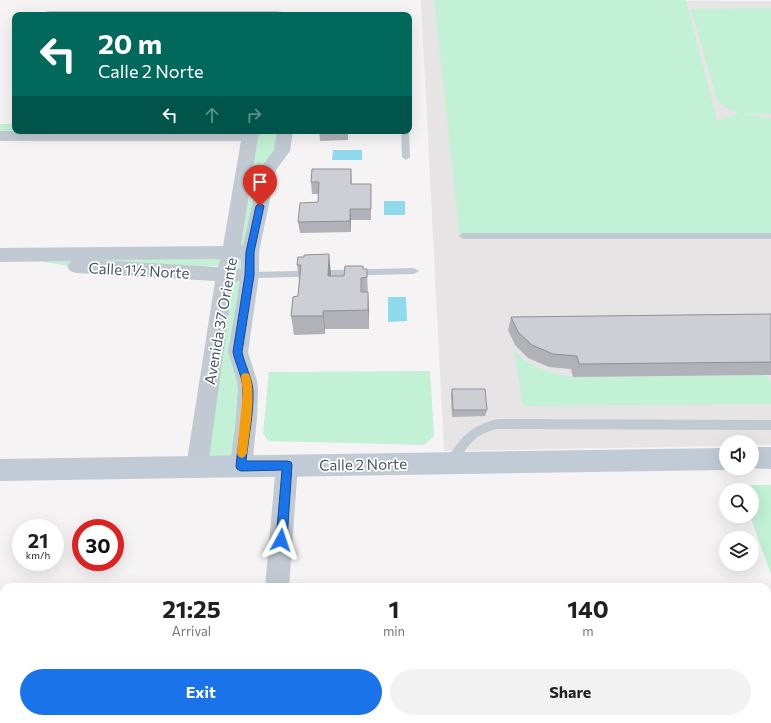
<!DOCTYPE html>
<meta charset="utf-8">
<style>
body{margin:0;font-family:Commissioner,sans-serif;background:#f2f2f2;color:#202124;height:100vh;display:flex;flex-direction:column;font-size:15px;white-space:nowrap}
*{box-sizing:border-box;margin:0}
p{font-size:13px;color:#757577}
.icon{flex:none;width:22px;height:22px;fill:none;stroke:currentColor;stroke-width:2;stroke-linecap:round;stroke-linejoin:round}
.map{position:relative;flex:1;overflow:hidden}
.details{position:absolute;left:0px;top:583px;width:771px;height:140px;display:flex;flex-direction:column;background:#fff;border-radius:12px 12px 0 0;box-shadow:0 4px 16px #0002}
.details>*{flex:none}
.top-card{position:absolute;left:12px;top:12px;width:400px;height:122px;border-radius:8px;box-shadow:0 4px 16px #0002;background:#00695c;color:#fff;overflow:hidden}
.controls{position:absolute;left:719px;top:435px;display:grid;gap:8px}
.controls a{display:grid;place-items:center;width:40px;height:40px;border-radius:50%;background:#fff;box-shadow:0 4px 16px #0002;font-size:20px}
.speed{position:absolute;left:12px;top:519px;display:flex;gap:8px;font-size:20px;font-weight:700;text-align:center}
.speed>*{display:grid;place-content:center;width:52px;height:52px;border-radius:50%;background:#fff;box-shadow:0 4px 16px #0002;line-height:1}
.speed small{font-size:10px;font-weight:400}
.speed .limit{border:6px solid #d22;background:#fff;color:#111}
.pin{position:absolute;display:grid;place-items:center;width:34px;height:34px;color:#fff;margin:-41px -17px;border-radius:50% 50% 50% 0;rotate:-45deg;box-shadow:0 0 4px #0007}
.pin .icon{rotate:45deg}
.me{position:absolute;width:44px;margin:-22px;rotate:5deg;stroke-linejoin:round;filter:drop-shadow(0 0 3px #0008)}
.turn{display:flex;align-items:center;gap:14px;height:84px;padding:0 20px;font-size:18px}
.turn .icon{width:52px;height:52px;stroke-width:2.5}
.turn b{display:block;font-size:28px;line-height:34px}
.lanes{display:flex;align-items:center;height:38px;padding:0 20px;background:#0003;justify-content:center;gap:20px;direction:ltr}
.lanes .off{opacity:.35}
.eta{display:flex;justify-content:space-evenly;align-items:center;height:68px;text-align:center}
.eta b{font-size:24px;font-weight:700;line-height:28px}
.primary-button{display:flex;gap:8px;margin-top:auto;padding:8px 20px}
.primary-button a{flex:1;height:46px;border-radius:24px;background:#1a73e8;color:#fff;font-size:16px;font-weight:700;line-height:46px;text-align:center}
.primary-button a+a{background:#f2f2f2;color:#202124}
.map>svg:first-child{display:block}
</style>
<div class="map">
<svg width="771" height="723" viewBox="0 0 771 723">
<rect width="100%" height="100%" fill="#f5f3f3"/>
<path fill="#e6e4e5" d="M421,0L771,1V445H752V442H726V446L444,451Z"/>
<path fill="#c3f1d5" d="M434,0H686L717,120L739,114L718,103L691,9L771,8V114H743L771,118V238H460Z
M0,124H15V131H285L279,156L250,252L241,466L197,467L229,266L62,265L44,262L30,255L231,252L250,137L0,136Z
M514,351C531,367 549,374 573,377L766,375L771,383V404L523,406Z
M430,371L434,436L424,445L268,441L263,433L269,372Z
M738,485H771V574L750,516H752V490H740Z"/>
<path fill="#90daee" d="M333,150H362V160H332Z
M384,201H405V215H384Z
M388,297H406L407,321L388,322Z"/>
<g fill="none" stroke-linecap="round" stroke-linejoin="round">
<path fill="#c1cad2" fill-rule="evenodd" d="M401,131H409L410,157L406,160L402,157Z
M463,233H771V239H463L459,236Z
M414,268L419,271L414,274L250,278L245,275L250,272Z
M498,419L771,420V430L498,429C482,432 472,439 463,454C459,459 457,466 451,468L447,467L445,463L447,459C462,436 470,426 498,419Z"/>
<path fill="#c1cad2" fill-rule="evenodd" d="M50,11H277L282,12L284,15H43L45,12Z
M0,131H262L258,137L241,245H243L260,169L274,150L277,131H293L290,151L276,170L259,252V275L248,352L257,381L258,391L257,418L252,466L249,473L241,476L233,473L230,466L236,418L238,391L237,381L228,352L240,281L233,282L208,467L205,474L197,477L189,474L186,467L215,281L76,273L70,271L67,266L71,261L0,262V248L223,246L241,141H0ZM220,259L218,267L98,260ZM238,259H241V269L236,268Z
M287,455L295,458L298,465L289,587H265L276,465L279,458Z
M252,719H280L279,723H251Z"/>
<path fill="#c1cbd6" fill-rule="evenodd" d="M752,447H771V469L749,468H752Z
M726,448V468H731L726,470L0,481V459Z"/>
</g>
<path fill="#b0b2b7" d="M319,131H372V134H348V140L320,141Z
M351,169L352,184H371V220H351V232L300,233L298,222L318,202V194H312L311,182Z
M298,257L331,274V276H344L363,269H367L369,329H325V334L294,335L291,316L298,296L299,280L297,265Z
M771,314V375L573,377L571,369L549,367L528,358L515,345L508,330L511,317Z
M452,389L487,410L485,416L452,417L451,395Z"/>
<path fill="#909195" d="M350,209L351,220V232L350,221Z
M329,254L331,274L330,295L328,276Z
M368,292L369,310V329L368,310Z
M323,311L325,329V334L323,316Z"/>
<path fill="#cdcfd5" stroke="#909195" d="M312,169H351V184H371V209H350V221L298,222L300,203L318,202L319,182H311Z
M329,254L328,276H344L345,266H363V269H367V277L361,278V292H368V310L323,311V316H291L293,297L298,296L301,265H297L298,257H304V255Z
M771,314V362L579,364L577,356L553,354L532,345L518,332L511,317Z
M452,389H485L487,410H453Z
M394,719H512V723H395Z"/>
<path fill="#1a73e8" stroke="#114b97" d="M260,203L264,206L254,252V275L242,352C245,366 252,377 253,391C254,411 248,440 246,461H287L291,462L292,465L287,540L285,543L281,545L277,543L276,540L282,470L241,471L237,469L236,466C238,443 244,413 243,391C243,377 236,366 233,352L245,275L246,252L256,206Z"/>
<path fill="#f59e0b" d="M246,373L249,374C257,391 249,433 247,453L245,456L242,458L238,456L237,453L243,392L241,377L242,374Z"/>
<g text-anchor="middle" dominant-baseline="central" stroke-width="3.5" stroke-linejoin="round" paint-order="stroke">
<g font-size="15" fill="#4a5661" stroke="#fff">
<text transform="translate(139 270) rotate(3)">Calle 1½ Norte</text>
<text transform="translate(220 321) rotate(-80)">Avenida 37 Oriente</text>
<text transform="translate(363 464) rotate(-1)">Calle 2 Norte</text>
</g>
</g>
</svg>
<div class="controls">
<a><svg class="icon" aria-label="sound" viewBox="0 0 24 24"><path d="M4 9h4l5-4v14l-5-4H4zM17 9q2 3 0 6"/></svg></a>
<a><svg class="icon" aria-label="search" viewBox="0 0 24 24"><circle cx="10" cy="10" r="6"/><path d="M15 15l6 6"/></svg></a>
<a><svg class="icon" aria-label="layers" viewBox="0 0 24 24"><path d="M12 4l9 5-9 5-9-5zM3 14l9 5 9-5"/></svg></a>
</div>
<div class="speed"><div>21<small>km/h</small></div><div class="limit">30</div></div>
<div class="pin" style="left:260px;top:206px;background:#d93025"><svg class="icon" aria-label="arrive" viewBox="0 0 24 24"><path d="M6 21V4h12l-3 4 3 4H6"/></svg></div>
<svg class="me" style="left:281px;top:540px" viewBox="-20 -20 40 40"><path d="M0-17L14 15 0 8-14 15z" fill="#1a73e8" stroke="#fff" stroke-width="4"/></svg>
<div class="top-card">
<div class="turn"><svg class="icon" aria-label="left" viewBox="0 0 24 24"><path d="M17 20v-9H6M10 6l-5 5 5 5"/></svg><div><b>20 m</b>Calle 2 Norte</div></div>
<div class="lanes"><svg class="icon" aria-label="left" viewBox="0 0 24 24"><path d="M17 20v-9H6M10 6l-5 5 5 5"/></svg><svg class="icon off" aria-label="ahead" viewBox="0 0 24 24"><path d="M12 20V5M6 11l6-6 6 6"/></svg><svg class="icon off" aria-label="right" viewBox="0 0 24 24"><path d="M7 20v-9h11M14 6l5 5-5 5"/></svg></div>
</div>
<section class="details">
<div class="eta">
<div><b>21:25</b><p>Arrival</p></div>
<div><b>1</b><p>min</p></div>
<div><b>140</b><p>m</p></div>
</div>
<div class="primary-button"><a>Exit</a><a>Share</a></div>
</section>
</div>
